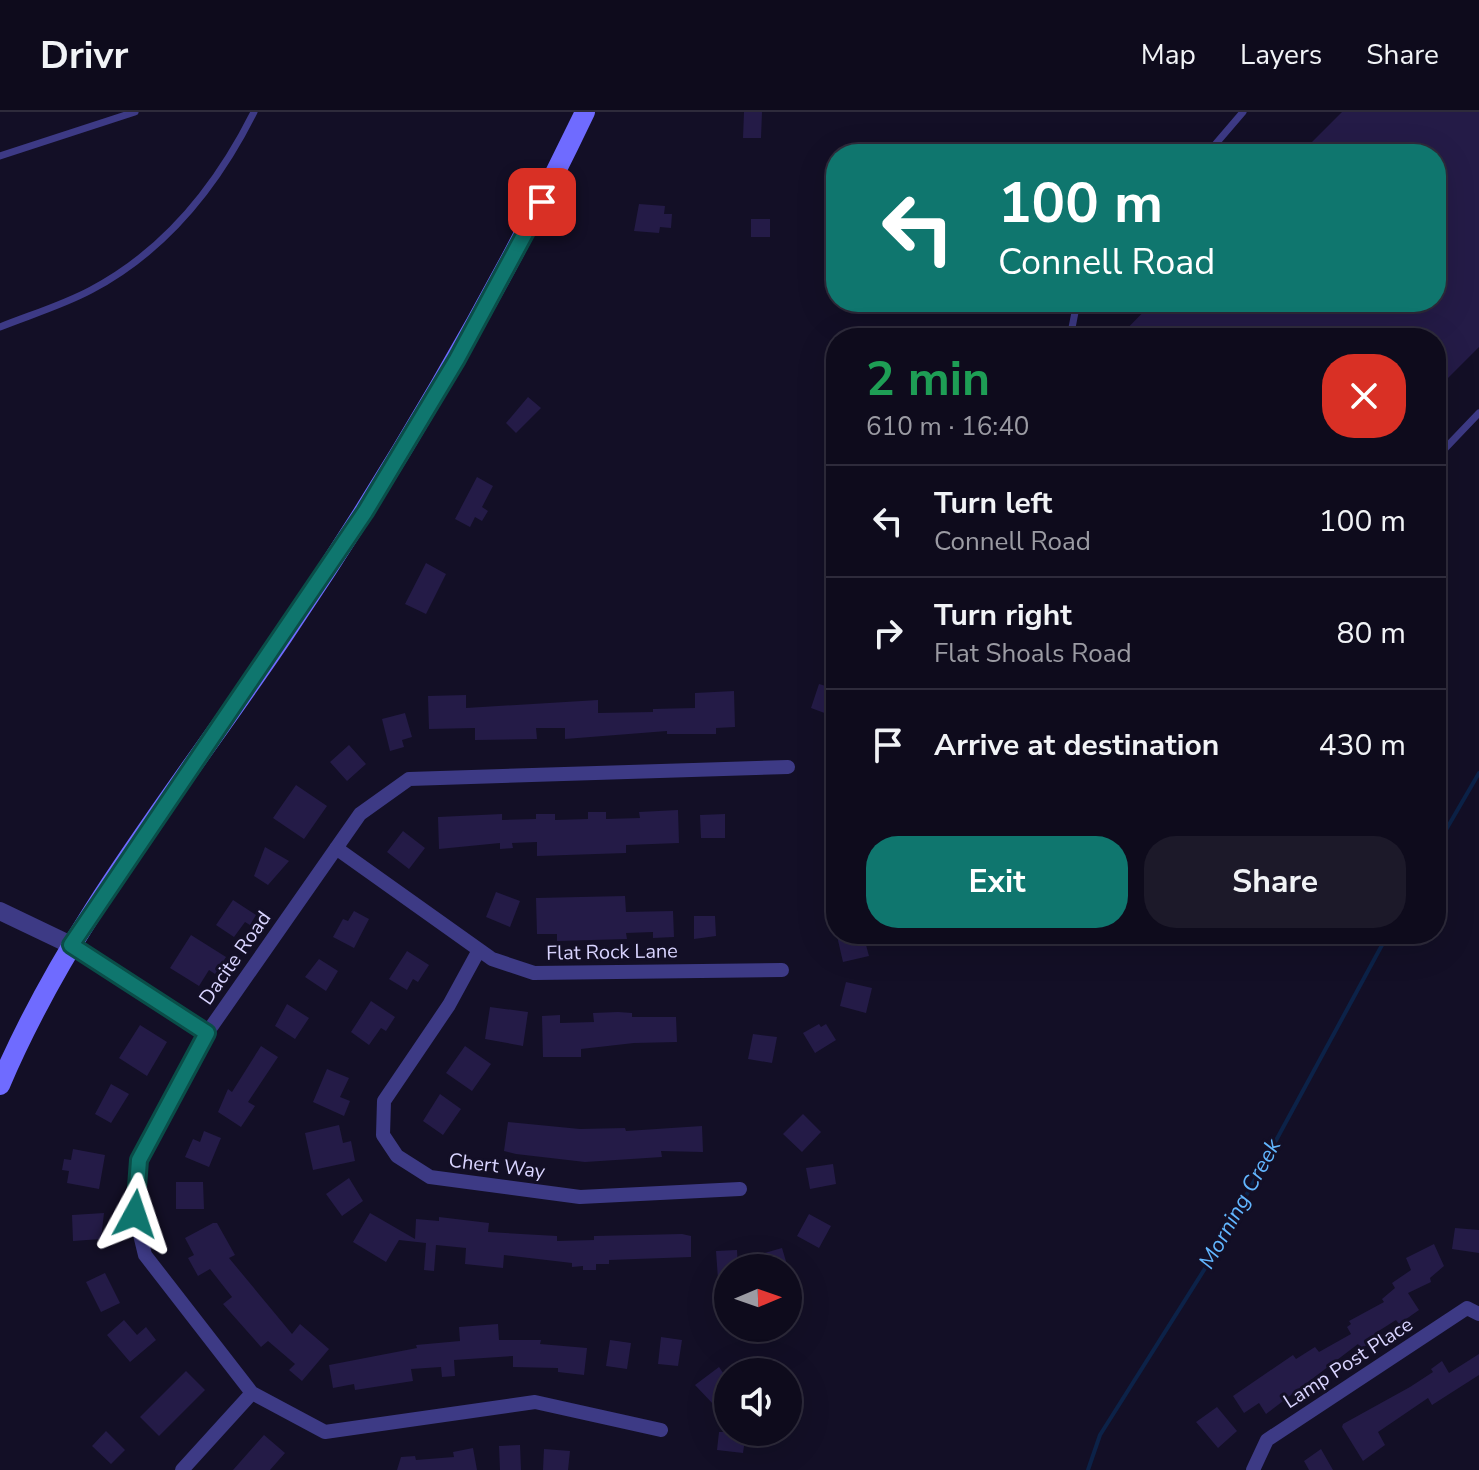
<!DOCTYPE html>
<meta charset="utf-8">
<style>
body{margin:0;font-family:"Nunito Sans",sans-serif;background:#1c1929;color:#f1f3f6;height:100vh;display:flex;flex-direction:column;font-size:30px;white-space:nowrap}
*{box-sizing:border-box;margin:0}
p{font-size:26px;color:#9b9ba3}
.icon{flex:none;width:44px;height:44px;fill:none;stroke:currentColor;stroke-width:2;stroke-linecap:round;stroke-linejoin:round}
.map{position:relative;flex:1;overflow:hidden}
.panel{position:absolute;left:826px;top:216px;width:620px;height:616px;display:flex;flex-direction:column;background:#0e0b1c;border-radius:32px;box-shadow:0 8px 32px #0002,0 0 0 2px #2e2b3b}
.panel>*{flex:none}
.banner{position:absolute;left:826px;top:32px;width:620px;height:168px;border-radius:32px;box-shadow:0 8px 32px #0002,0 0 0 2px #2e2b3b;background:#0f766e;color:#fff;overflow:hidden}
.needle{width:52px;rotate:88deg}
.buttons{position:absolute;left:714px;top:1142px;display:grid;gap:16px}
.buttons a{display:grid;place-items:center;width:88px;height:88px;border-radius:50%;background:#0e0b1c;box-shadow:0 8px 32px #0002,0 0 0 2px #2e2b3b;font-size:40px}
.pin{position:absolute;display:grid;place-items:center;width:68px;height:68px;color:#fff;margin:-34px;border-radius:16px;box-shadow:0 4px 12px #0006}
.me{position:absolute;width:88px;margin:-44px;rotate:5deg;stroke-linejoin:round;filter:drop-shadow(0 0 6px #0008)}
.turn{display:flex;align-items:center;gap:28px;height:168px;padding:0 40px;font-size:36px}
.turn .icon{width:104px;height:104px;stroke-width:2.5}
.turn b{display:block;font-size:56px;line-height:68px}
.round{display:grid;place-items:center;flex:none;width:84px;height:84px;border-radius:32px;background:#1c1929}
.headline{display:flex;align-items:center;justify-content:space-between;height:136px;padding:0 40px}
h1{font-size:48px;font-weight:700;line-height:60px;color:#1e9e55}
.button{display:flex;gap:16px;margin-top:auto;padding:16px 40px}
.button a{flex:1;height:92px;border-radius:32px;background:#0f766e;color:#fff;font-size:32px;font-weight:700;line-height:92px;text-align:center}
.button a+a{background:#1c1929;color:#f1f3f6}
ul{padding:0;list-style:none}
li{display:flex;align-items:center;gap:24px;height:112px;padding:0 40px;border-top:2px solid #2e2b3b}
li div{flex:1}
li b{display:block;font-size:30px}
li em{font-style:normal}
header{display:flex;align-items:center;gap:48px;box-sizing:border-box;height:112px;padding:0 40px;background:#0e0b1c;border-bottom:2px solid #2e2b3b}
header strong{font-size:38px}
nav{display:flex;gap:44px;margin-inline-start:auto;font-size:28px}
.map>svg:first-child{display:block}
</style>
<header>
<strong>Drivr</strong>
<nav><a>Map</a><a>Layers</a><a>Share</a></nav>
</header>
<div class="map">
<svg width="1479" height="1358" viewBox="0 0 1479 1358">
<rect width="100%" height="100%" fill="#130f26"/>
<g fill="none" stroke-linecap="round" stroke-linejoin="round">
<path stroke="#0c2248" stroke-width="4" d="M1436,735L1479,661
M1088,1358L1100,1323L1216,1139L1388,822"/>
</g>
<path fill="#241b47" d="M744,0H762L761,26H743Z
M1342,0H1479V235L1436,278V226H1118L1153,190H1436V42H1300Z
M639,92L665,94L664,102H672L671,116L660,115L659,121L634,119Z
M751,107H770V125H751Z
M528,285L541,296L516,321L506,311Z
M477,365L493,374L482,395L488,399L482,409L475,405L470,415L455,407Z
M426,451L446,462L426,502L405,492Z
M819,572L836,577L830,603L811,596Z
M734,579L735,615L716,616V622H667V619L565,627V616H536L537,627L475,628V616L429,617L428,584L466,583V596L598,588V601L653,600V597L695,596V581Z
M405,601L412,625L402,628L404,635L390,639L382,607Z
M349,633L366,652L347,669L330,650Z
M296,673L327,694L304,727L273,706Z
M678,698L679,731L626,733V741L537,744V730L512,731L513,736L500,737V731L439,737L438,705L502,702V708L536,707V702H555V708L588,707V700H606V707L640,706L639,700Z
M725,702V726H701L700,703Z
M403,719L425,736L409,757L387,740Z
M265,735L289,749L268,773L254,764Z
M496,780L520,789L510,815L486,805Z
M625,784L626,800L673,799L674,825L653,826V820L626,821L627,827L557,829V822H537L536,786Z
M233,788L256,803L250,813L245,810L234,825L216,813Z
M354,799L369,807L354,836L333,825L343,807L348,809Z
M694,804H715L716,824L694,827Z
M846,822H863L869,844L843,850L837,824Z
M191,823L226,845L215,862L209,858L199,874L170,856Z
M407,839L429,853L418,870L413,867L407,878L389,867Z
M319,847L338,859L326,879L305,865Z
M846,870L872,876L866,901L840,894Z
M371,889L395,905L386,919L381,916L369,933L351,920Z
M287,892L309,906L295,927L275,914Z
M490,895L528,900L523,934L485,927Z
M618,900L632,901V905H676L677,930L634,931L581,937V945H543L542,904L560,903V911L594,910L593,901Z
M819,912L821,915L826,912L836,928L815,941L803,921Z
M140,913L167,930L147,964L119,946Z
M753,922L777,925L772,951L748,947Z
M261,934L278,945L248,990L255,994L241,1015L218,1000L228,977L232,980Z
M465,934L491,952L472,979L446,961Z
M327,957L349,966L340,985L350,989L344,1004L313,990Z
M111,972L129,982L111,1011L95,1002Z
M440,982L461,997L443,1023L423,1009Z
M803,1002L821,1020L802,1040L783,1022Z
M508,1010L580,1017L625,1016L626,1019L702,1014L703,1040L661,1039L662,1045L585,1050L516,1042L504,1039Z
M339,1013L343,1031L351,1029L355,1049L313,1058L305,1021Z
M204,1019L221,1026L209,1055L185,1045L193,1027L200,1030Z
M73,1037L105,1043L99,1077L67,1071L69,1059L62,1058L64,1047L71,1048Z
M833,1052L836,1072L810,1077L806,1056Z
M349,1066L363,1089L342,1104L326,1082Z
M176,1070H203L204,1097H176Z
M104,1101L101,1127L73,1129L72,1103Z
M370,1101L415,1127L416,1107L439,1109V1105L489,1111L488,1120L557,1124V1129L594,1128V1124L682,1122L691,1124V1145L609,1148V1152H596V1158H583V1154L572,1155V1151L504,1143L503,1156L465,1152L466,1136L436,1133L434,1159L424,1158L426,1131L399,1128L386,1150L353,1130Z
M809,1102L831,1114L819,1136L797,1124Z
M213,1111H217L235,1143L229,1146L292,1222L300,1212L329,1237L302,1269L289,1258L295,1252L268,1229L261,1235L223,1192L232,1185L210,1157L198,1164L188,1146L194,1143L185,1126Z
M1455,1116L1479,1118V1141L1452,1137Z
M1434,1132L1444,1154L1430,1166L1431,1170L1408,1181L1419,1198L1399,1212L1396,1208L1377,1220L1370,1226L1372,1229L1361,1237L1358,1232L1266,1302L1259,1291L1244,1301L1233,1284L1293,1243L1296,1247L1315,1235L1319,1240L1351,1222L1347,1215L1351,1212L1349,1209L1384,1190L1382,1187L1395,1176L1392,1171L1411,1158L1406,1146Z
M782,1136L788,1156H762L758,1143Z
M737,1138L738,1156H728V1167H718L716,1139Z
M105,1161L120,1191L101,1200L86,1170Z
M124,1208L137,1223L146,1215L156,1228L130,1250L107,1223Z
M498,1212L499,1228H541L540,1232L587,1236L584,1263L558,1260V1256L513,1255V1244L454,1248L455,1264L442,1265L441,1255L411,1257L413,1269L355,1278L354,1272L333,1276L329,1253L417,1236L416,1233L460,1229L459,1215Z
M661,1225L682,1228L678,1254L658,1252Z
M610,1228L631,1231L627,1257L606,1254Z
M1479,1242V1263L1432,1293L1428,1286L1378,1320L1385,1333L1363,1349L1342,1315L1343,1312L1410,1275L1433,1260L1431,1257L1442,1249L1449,1261Z
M719,1255L728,1268V1283L714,1293L695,1273Z
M186,1259L205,1278L159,1324L140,1305Z
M1217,1295L1237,1319L1218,1336L1196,1310Z
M106,1319L125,1338L111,1352L92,1334Z
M719,1320H746L743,1341L717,1338Z
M264,1323L285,1341L270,1358H233Z
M520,1333L521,1358H500L499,1334Z
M473,1336L477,1358H397L401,1345L415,1344L416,1348L454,1345L453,1340Z
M544,1337L570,1339L568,1358H543Z
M1321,1337L1333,1358H1309L1304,1349Z"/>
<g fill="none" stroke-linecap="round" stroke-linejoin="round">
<path stroke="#3d3a85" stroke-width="7" d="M1207,42L1243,0
M0,44L135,0
M0,215C30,203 63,193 91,178C165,139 217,74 254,0
M1070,226L1077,190
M1436,346L1479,301"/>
<path stroke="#3d3a85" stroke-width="14" d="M336,736L492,847L534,861L782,858
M71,833L207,921
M479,838L449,893L384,989L383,1023L397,1044L430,1065L580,1085L740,1077
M661,1318L535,1290L325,1320L252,1281L145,1143L135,1102L139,1048L207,921L360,702L409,667L788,655
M182,1358L252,1281
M1253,1358L1267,1328L1467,1196L1479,1202"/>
<path stroke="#3d3a85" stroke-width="18" d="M0,799L71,833"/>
<path stroke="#6f6bff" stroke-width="20" d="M0,973C70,808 184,671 283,524C396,356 498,182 585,0"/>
</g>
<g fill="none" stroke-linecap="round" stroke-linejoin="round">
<g stroke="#0a4d48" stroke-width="20">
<path id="route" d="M135,1102L139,1048L207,921L71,833L365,400L457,247L542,90"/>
</g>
<use href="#route" stroke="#0f766e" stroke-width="14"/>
</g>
<g text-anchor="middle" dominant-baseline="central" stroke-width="6" stroke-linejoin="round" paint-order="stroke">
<g font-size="20" fill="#d9d4ff" stroke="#130f26">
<text transform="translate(612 840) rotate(-1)">Flat Rock Lane</text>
<text transform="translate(235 846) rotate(-55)">Dacite Road</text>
<text transform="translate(497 1054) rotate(7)">Chert Way</text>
<text transform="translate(1348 1251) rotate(-33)">Lamp Post Place</text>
</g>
<g font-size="22" font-style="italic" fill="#62b6ff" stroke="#130f26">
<text transform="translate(1240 1092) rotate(-61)">Morning Creek</text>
</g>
</g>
</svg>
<div class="buttons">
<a><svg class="needle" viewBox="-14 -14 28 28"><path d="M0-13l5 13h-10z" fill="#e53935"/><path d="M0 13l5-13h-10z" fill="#9b9ba3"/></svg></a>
<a><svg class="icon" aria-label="sound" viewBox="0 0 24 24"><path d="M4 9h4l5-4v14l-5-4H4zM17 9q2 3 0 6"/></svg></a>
</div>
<div class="pin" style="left:542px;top:90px;background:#d93025"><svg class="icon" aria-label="arrive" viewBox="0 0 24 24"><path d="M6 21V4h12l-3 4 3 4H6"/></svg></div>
<svg class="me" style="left:135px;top:1102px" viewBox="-20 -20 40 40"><path d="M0-17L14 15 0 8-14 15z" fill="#0f766e" stroke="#fff" stroke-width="4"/></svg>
<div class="banner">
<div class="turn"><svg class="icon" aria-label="left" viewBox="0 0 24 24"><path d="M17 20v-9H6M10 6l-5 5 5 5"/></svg><div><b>100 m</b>Connell Road</div></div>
</div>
<section class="panel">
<div class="headline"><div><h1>2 min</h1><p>610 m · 16:40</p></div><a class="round" style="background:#d93025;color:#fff"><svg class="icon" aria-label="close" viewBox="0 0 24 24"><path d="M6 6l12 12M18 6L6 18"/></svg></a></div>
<ul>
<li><svg class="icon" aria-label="left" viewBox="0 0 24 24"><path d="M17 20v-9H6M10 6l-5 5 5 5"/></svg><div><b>Turn left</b><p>Connell Road</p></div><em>100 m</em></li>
<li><svg class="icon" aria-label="right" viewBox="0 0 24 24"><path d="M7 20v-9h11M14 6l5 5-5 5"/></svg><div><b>Turn right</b><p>Flat Shoals Road</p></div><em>80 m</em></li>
<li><svg class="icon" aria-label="arrive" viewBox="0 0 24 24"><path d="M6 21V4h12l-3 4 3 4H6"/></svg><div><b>Arrive at destination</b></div><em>430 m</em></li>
</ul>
<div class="button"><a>Exit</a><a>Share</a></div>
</section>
</div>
